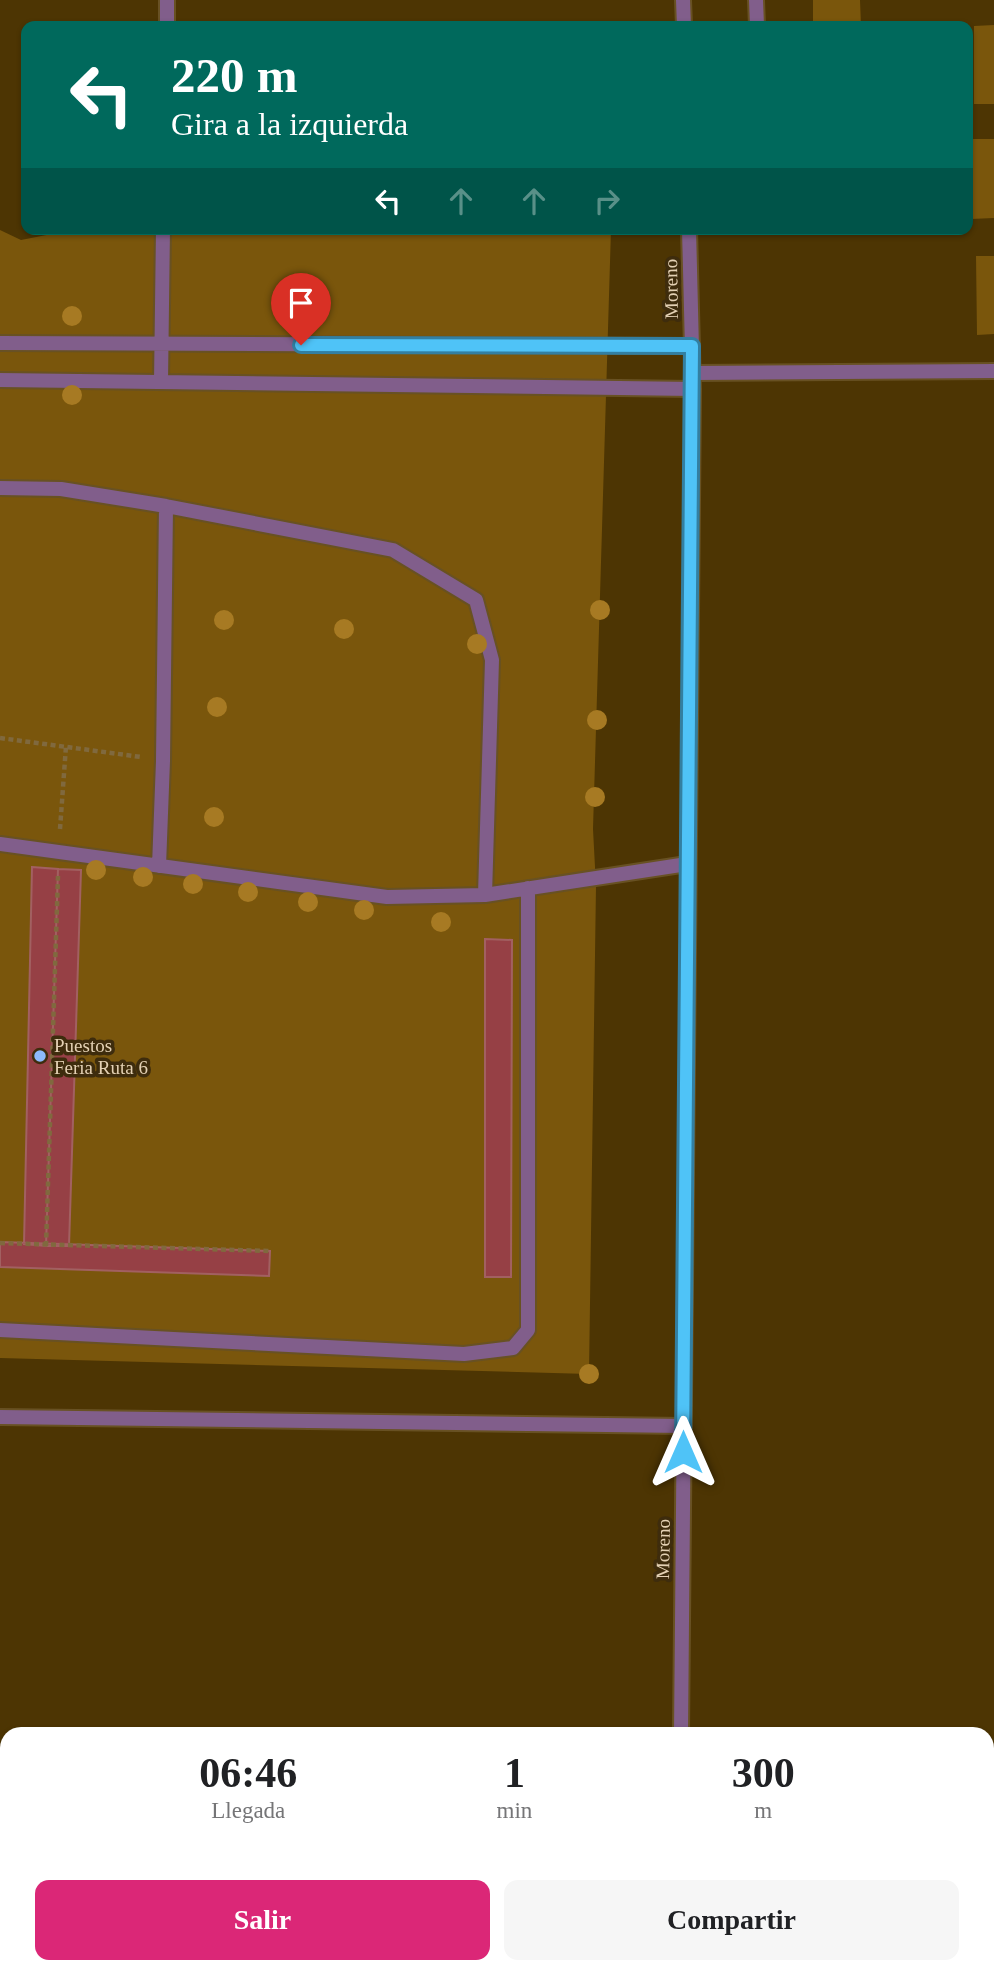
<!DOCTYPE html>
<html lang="es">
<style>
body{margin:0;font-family:Georgia,serif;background:#f6f6f6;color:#202124;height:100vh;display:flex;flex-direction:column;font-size:26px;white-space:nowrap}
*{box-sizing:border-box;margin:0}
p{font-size:23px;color:#757577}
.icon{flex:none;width:38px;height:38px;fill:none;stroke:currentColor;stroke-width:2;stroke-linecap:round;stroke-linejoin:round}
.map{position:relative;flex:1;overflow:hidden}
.drawer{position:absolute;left:0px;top:1727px;width:994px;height:247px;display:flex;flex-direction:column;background:#fff;border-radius:21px 21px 0 0;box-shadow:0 2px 5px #0004}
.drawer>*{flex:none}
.hud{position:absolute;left:21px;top:21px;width:952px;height:214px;border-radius:14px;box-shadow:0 2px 5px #0004;background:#00695c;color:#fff;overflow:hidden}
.pin{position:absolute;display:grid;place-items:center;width:60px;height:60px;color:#fff;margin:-72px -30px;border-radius:50% 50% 50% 0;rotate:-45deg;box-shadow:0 0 7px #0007}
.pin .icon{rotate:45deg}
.me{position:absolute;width:77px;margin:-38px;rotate:0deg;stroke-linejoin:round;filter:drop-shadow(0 0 5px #0008)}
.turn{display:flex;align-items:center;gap:24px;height:147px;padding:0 35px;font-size:32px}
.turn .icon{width:91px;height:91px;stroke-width:2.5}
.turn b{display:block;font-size:49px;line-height:60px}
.lanes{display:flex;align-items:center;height:66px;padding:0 35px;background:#0003;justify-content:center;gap:35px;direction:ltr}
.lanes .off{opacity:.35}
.eta{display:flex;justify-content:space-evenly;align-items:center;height:119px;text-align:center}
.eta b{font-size:42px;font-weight:600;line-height:49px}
.cta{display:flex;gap:14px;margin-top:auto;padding:14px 35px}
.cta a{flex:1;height:80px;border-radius:14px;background:#db2777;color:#fff;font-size:28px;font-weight:600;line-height:80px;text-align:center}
.cta a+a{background:#f6f6f6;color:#202124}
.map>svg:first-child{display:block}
</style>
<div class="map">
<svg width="994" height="1973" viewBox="0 0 994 1973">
<rect width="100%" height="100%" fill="#4d3503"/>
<path fill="#7a560c" d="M813,0H860L861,26H813Z
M994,25V104H974V26Z
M970,139H994V218L971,219Z
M77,229H611L593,829L596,886L589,1374L0,1358V230L21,240Z
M976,256H994V334L977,335Z"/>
<path fill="#964045" stroke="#a26061" stroke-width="2" d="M32,867L58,869L46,1246L24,1244Z
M58,869L81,870L69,1246H46Z
M485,939L512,940L511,1277H485Z
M0,1242L270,1251L269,1276L0,1267Z"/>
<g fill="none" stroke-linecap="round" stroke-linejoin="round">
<g stroke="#685123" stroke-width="18">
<path id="lane" d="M756,0L757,26
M0,488L61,489L166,506L393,550L476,600L492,660L485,895
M0,844L387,897L485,895L687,864
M159,866L163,761L166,506
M0,1330L464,1354L513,1348L528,1330V888"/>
</g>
<g stroke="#685123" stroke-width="18">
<path id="street" d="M683,0L684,26
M167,26V0
M0,343L692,346
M693,373L994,371
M0,380L693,389
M161,382L163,229
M0,1417L684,1426
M681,1734L693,389L689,229
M679,1973V1967"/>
</g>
<path stroke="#80693e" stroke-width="4.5" stroke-dasharray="5 3.5" stroke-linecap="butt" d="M0,738L141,757
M60,829L66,746
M0,1243L270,1251
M46,1246L58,876"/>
<use href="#lane" stroke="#815e8b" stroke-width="14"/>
<use href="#street" stroke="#815e8b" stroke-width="14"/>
</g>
<g fill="#a77a23">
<circle cx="72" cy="316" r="10"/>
<circle cx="72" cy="395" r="10"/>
<circle cx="600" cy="610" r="10"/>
<circle cx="224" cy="620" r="10"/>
<circle cx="344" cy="629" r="10"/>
<circle cx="477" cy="644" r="10"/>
<circle cx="217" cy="707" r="10"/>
<circle cx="597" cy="720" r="10"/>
<circle cx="595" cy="797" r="10"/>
<circle cx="214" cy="817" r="10"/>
<circle cx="96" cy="870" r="10"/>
<circle cx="143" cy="877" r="10"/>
<circle cx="193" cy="884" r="10"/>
<circle cx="248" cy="892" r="10"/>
<circle cx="308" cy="902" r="10"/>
<circle cx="364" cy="910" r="10"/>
<circle cx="441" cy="922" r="10"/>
<circle cx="589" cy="1374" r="10"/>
</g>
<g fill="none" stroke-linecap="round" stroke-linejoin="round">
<g stroke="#337fa1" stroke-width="18">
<path id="route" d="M301,345L692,346L683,1452"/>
</g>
<use href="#route" stroke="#4fc3f7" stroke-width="12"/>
</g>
<circle fill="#8db9fc" stroke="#3e2c0d" stroke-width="2.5" cx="40" cy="1056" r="7"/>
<g text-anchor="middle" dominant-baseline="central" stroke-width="7" stroke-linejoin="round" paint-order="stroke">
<g font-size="19" fill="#e4d1b4" stroke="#3e2c0d">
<text transform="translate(671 289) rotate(-91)">Moreno</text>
<text transform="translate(663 1549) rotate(-89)">Moreno</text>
</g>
<g font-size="19" fill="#e4d1b4" stroke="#3e2c0d" text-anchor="start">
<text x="54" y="1045">Puestos<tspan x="54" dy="22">Feria Ruta 6</tspan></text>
</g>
</g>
</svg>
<div class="pin" style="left:301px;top:345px;background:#d93025"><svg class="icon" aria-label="arrive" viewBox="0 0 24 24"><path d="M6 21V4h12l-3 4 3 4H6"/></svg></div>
<svg class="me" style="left:683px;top:1452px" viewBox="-20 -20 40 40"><path d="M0-17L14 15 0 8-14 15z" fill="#4fc3f7" stroke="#fff" stroke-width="4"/></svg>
<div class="hud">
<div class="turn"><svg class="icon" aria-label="left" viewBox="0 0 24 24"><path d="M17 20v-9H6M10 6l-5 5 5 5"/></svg><div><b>220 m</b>Gira a la izquierda</div></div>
<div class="lanes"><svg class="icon" aria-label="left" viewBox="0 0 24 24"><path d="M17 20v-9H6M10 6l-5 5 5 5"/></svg><svg class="icon off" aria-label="ahead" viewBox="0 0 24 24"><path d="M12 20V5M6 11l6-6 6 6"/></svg><svg class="icon off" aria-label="ahead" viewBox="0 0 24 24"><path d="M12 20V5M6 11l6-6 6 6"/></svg><svg class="icon off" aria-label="right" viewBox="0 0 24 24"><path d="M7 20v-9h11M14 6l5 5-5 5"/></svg></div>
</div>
<section class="drawer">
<div class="eta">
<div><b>06:46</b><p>Llegada</p></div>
<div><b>1</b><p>min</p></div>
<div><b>300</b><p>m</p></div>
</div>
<div class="cta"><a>Salir</a><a>Compartir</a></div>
</section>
</div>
